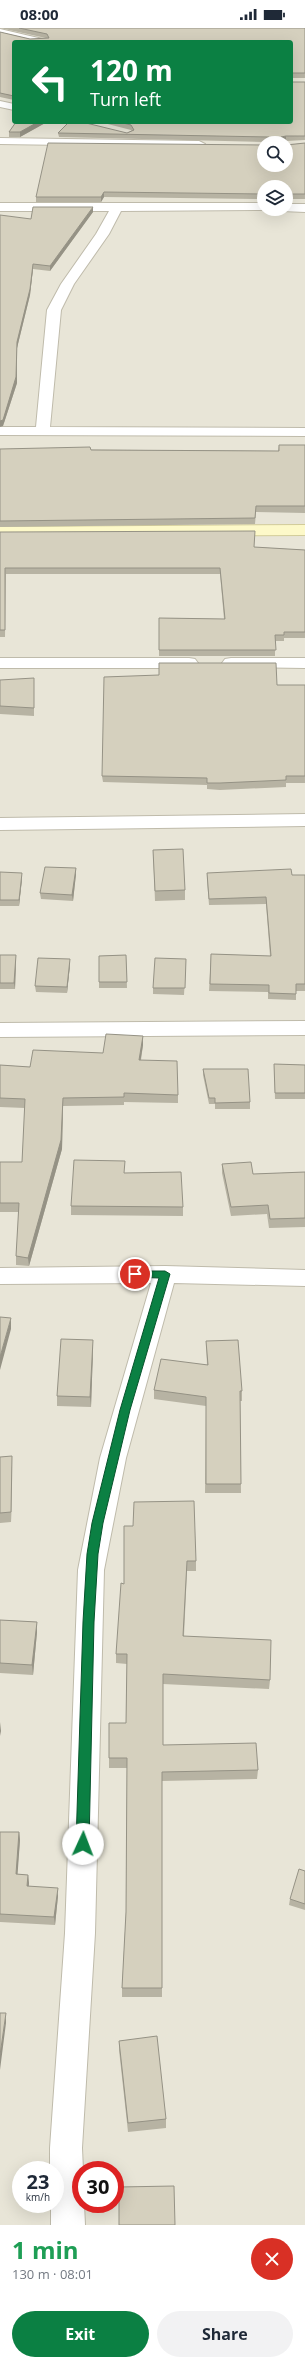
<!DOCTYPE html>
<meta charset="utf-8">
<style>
body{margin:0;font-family:"Open Sans",sans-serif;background:#f2f2f3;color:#1f2937;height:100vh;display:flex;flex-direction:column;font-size:15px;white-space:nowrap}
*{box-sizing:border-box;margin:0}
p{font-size:13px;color:#747a83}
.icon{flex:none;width:22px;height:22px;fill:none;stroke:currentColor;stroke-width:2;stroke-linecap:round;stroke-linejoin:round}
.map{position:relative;height:2197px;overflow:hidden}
.panel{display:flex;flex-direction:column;background:#fff;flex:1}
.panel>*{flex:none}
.hud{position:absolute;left:12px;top:12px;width:281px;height:84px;border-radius:4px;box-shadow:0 4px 16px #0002;background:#0b8043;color:#fff;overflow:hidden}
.controls{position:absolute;left:257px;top:108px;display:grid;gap:8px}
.controls a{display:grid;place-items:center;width:36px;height:36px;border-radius:50%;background:#fff;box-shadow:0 4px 16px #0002;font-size:20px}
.speed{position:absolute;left:12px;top:2133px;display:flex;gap:8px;font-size:20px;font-weight:700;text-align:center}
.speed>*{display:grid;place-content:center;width:52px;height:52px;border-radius:50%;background:#fff;box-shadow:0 4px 16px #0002;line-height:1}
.speed small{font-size:10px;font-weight:400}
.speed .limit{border:6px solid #d22;background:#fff;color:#111}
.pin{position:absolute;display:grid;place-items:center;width:34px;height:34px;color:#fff;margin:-17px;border:2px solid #fff;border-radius:50%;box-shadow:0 1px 4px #0007}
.me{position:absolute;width:44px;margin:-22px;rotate:2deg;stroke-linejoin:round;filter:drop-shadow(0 0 3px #0008)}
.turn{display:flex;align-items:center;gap:14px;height:84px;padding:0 12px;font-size:18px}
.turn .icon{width:52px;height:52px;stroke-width:2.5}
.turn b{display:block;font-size:28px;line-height:34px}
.round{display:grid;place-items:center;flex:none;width:42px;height:42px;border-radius:21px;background:#f2f2f3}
.summary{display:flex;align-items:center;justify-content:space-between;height:68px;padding:0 12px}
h1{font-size:24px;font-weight:700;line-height:30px;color:#1e9e55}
.cta{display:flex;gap:8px;margin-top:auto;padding:8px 12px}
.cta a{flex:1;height:46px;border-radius:24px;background:#0b8043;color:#fff;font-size:16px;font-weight:700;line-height:46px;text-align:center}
.cta a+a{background:#f2f2f3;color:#1f2937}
.status{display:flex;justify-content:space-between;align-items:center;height:28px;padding:0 20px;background:#fff;direction:ltr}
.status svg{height:11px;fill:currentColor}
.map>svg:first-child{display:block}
</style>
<div class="status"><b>08:00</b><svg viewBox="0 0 49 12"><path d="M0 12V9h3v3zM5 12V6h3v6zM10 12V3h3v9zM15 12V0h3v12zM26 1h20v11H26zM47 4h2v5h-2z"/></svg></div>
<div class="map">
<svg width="305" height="2197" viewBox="0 0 305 2197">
<rect width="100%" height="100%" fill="#f4f2e9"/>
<path fill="#e8e5d7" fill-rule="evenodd" d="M0,0H305V2197H0ZM14,14H291V94H14ZM264,115H286V137H264ZM264,159H286V181H264ZM21,2142H55V2176H21ZM81,2142H115V2176H81Z"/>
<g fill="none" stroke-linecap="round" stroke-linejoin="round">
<g stroke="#bfbbab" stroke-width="2">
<path id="street" d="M0,1L47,12L48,14H30L0,7Z
M0,73L14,76V82L0,79Z
M0,110L199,113L205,116L199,119L0,116Z
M0,175H264V181L268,182L121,183L109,206L74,256L61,282L50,399L305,400V408L0,407V399H36L47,282L61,256L96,206L109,183H0Z
M286,176H305V184L282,183L281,181H286Z
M0,630H189L195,631L198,635L195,639L189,640H0Z
M231,630H305V640L225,639L222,635L225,631Z
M305,786V798L0,802V790Z
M305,993V1007L0,1009V995Z
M165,1238L305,1242V1258L174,1255L126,1430L104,1542L95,1905L82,2120L83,2142H81V2176H84L85,2197H51V2176H55V2142H50V2120L65,1905L78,1542L100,1430L151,1255L0,1256V1240Z"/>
</g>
<g stroke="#d2cc99" stroke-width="2">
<path id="secondary" d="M305,497V507L0,509V499Z"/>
</g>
<use href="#street" fill="#fff" fill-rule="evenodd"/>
<use href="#secondary" fill="#fdf9c9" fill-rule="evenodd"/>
</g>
<path fill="#b7b3a3" d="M0,0H305V50H291V14H14V72L0,69V4L30,11L46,10Z
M305,54V112L286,113L265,114L59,109L58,105H127L132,102H131L100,94H291Z
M16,94H47L20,109H9V104Z
M305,115V171H286V159H264V171L104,169L101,174H36V169L286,117Z
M93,184L50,243L33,241L30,267L17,320V355L3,398L31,191Z
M279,417H305V485L256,484L255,496L0,499V421L278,423Z
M0,504L254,519L305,522V610H284V613H275V628H159V590L224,591L220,546H6L5,609H0Z
M0,652L34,658V688L0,686Z
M277,657H305V755H286V759L220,762L207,761V757L103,754L102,748Z
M153,822L185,862V872L155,873Z
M76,840V846L73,873L41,871L40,865Z
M0,844L22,851L19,878H0Z
M207,845L292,847H305V963H296V972L268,971V964L209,963L211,926L270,928L266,876L209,877L207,852Z
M0,927L16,933L15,961H0Z
M126,927L127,960H99V928Z
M186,931L184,967L153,966V960Z
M70,937L67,965L36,964L35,958Z
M143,1008V1017L141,1032L178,1067V1075L124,1074V1077L63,1078L62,1121L29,1238L16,1237V1228L19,1184H0V1134H22L25,1080L0,1079V1037L30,1039L103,1025Z
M274,1036L305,1037V1071H275Z
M203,1041L250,1074V1081H215V1076H209L203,1047Z
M222,1136L253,1146L305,1144V1199L269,1200L267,1186L231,1188L222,1145Z
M125,1145L183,1179V1188L71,1187V1178Z
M206,1313L242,1363V1373H240L241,1465H205L206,1378L154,1371V1362L207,1337Z
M93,1322L91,1379L57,1378V1368Z
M0,1429L12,1439L11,1494L0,1495Z
M133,1498L196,1533V1543H187L184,1608L270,1652L269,1661L163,1656V1717L258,1742L257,1751L162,1753V1969H122V1960L126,1884L127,1740H109V1695H126L127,1636L116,1635V1626L124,1556Z
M0,1592L37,1594V1604L33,1647L0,1645Z
M0,1804H19L20,1812L17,1846L28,1847L29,1858L58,1868L55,1897L0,1894Z
M305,1843V1882L289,1877L290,1871Z
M119,2013L166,2091V2100L128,2104L119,2022Z"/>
<path fill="#959285" d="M38,94H47L20,109V104Z
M286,108V113L281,114V109Z
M104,164V169L101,174V169Z
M93,179V184L50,243V238Z
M33,236V241L30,267L17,320V355L3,398L0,399V393Z
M76,840V846L73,873L72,867Z
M22,845V851L19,878V872Z
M16,927V933L15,961L14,955Z
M70,931V937L67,965V959Z
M143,1008V1017L139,1041V1032Z
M63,1070V1078L62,1121L29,1238L28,1230Z
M11,1290V1301L0,1342V1329Z
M93,1312V1322L91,1379L90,1369Z
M12,1428V1439L11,1494V1484Z
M37,1594V1604L33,1647L32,1637Z
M0,1694L1,1703L0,1708Z
M19,1804L20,1812L17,1854L16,1846Z
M28,1847L29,1855L28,1866L27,1858Z
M58,1860V1868L55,1897L54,1889Z
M6,1985V1995L0,2042V2027Z"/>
<path fill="#d5d0be" stroke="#959285" d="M19,0H305V45H291V14H14V68L0,65V4L30,11L49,10L47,6Z
M291,54H305V108H286L281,109L285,112L286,115H265L266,112L269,109L58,105L69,94H82L127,105L134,102L131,97L119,94H291Z
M16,94H38L20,104H9Z
M48,115L264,117V137H286V116V117L305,115V166H286V159H264V166L104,164L101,169H36Z
M33,179H93L50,238L33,236L30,261L17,314L16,349L3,392L0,393V187L31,191Z
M279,417H305V478H256L255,490L0,493V421L90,419L91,422L279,423Z
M255,503L254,519L305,522V604H284V607H275L276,622H159V590L225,591L220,540H5V602H0V504Z
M159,635H276L277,657H305V748H286V752L220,755H207V750L102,748L104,649L159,647Z
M34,650V680L0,678V652Z
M183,821L185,862L155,863L153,822Z
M45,839L76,840L72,867L40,865Z
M291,841L292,847H305V956H296V966L269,965V957L210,956L211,926L271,928L266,869L209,871L207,845Z
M0,844L22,845L19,872H0Z
M0,927H16L14,955H0Z
M126,927L127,954H99V928Z
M38,930L70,931L67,959L35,958Z
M155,930L186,931L185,960H153Z
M106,1006L143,1008L139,1032L177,1033L178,1067L124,1065V1069L63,1070L61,1112L28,1230L16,1228L19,1175H0V1134H22L25,1071L0,1070V1037L30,1039L33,1022L103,1025Z
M274,1036L305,1037V1065H275Z
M203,1041H248L250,1074L215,1075V1070H209Z
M74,1132L125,1133L124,1145L181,1144L183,1179L71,1178Z
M251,1134L253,1146L305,1144V1190L270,1191L268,1177L231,1179L222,1136Z
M0,1289L11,1290L0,1329Z
M61,1311L93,1312L90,1369L57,1368Z
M238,1312L242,1363H240L241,1456H206V1369L154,1362L161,1331L208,1337L206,1313Z
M12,1428L11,1484L0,1485V1429Z
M194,1473L196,1533H187L183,1608L271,1612L270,1652L163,1646V1717L256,1715L258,1742L162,1744V1960H122L126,1884L127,1730H109V1695H126L127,1626H116L121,1555L124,1556V1498H133L134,1474Z
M0,1592L37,1594L32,1637L0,1635Z
M0,1804H19L16,1846L28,1847L27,1858L58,1860L54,1889L0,1886Z
M299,1841L305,1843V1876L290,1871Z
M0,1985H6L0,2027Z
M157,2008L166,2091L128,2095L119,2013Z
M174,2158L175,2197H119V2159Z"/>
<path fill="#0b8043" stroke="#07532c" d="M135,1243H165L170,1246L130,1382L103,1495L98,1526L94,1594L89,1816L87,1820L83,1822L78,1820L76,1816L83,1594L87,1526L92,1495L120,1382L159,1250L132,1249L130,1246Z"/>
</svg>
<div class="controls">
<a><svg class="icon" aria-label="search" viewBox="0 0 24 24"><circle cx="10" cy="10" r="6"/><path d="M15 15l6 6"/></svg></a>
<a><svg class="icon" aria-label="layers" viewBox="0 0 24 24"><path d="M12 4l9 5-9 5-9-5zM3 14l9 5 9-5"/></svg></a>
</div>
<div class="speed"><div>23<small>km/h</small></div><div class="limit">30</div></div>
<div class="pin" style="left:135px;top:1246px;background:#d93025"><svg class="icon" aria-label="arrive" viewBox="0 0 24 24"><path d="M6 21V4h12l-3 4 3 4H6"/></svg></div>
<svg class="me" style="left:83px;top:1816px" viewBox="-20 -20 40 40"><circle r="19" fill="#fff"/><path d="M0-13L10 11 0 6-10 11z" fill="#0b8043"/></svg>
<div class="hud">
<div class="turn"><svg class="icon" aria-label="left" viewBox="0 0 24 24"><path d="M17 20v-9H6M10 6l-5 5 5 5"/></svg><div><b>120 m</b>Turn left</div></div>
</div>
</div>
<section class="panel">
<div class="summary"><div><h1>1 min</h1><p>130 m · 08:01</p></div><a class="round" style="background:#d93025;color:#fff"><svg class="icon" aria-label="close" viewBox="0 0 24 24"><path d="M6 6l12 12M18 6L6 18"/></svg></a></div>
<div class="cta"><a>Exit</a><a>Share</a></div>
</section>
